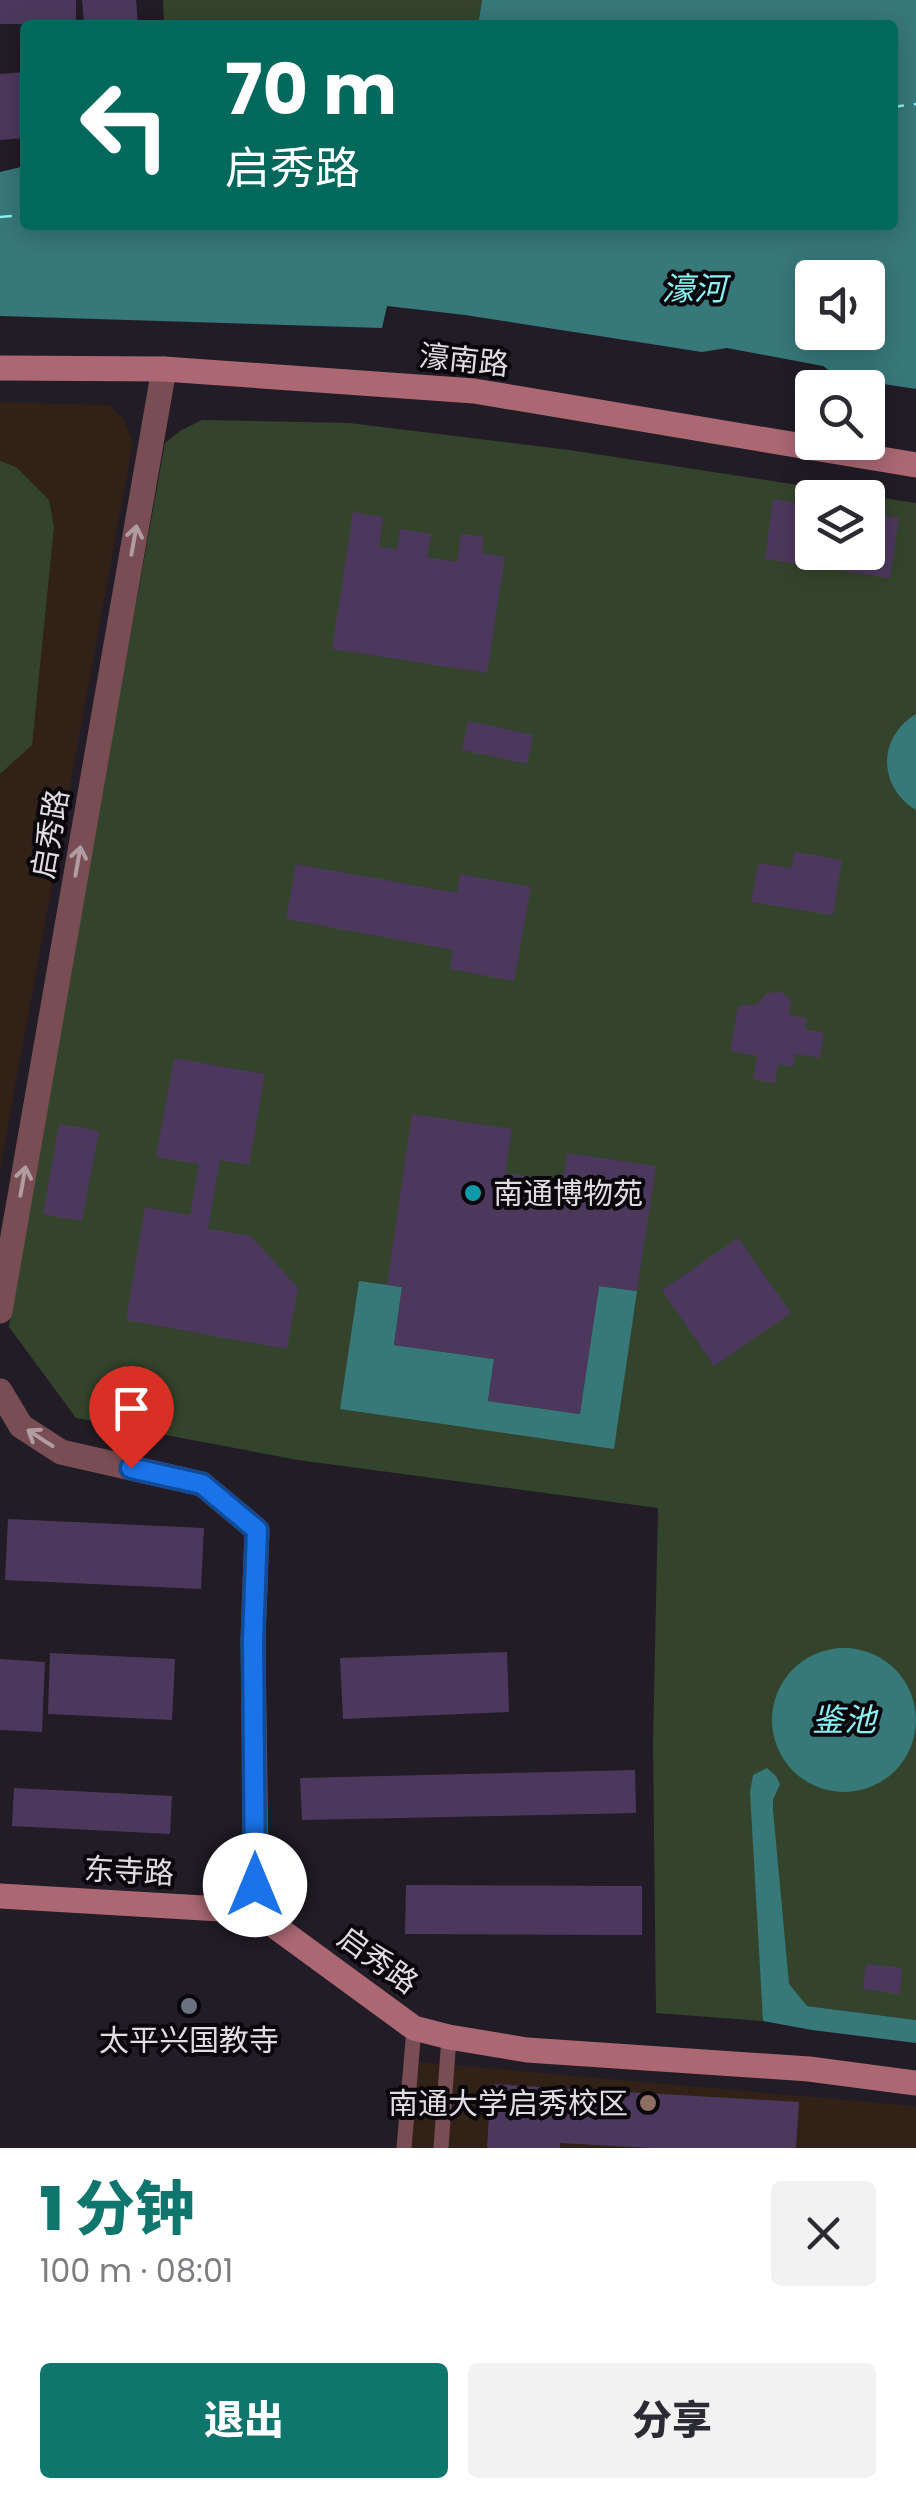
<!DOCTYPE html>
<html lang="zh">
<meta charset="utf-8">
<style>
body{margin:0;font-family:Poppins,"Noto Sans SC",sans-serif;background:#f2f2f3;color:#2b2b33;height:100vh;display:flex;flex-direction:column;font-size:38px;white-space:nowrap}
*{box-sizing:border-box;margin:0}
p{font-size:32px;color:#7c7c81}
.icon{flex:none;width:55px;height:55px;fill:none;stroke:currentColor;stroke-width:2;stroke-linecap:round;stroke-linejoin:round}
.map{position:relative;height:2148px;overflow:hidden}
.sheet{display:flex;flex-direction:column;background:#fff;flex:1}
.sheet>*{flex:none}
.top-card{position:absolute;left:20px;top:20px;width:878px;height:210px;border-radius:10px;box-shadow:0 5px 25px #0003;background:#00695c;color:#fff;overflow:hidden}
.buttons{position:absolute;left:795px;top:260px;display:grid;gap:20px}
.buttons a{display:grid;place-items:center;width:90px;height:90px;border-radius:10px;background:#fff;box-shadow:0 5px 25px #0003;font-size:50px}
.pin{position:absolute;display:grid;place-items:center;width:85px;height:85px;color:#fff;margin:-102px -42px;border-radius:50% 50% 50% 0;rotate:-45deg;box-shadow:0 0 10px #0007}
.pin .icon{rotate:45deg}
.me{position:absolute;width:110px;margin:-55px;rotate:0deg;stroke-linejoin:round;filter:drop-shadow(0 0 8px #0008)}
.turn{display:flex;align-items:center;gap:35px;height:210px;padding:0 40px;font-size:45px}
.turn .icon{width:130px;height:130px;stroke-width:2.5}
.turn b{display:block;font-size:70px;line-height:85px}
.round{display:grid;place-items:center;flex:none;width:105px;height:105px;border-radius:10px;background:#f2f2f3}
.headline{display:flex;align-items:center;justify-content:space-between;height:170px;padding:0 40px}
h1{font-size:60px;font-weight:800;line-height:75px;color:#0f766e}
.cta{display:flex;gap:20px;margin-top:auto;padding:20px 40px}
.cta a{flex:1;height:115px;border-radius:10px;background:#0f766e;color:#fff;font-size:40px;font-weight:800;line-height:115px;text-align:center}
.cta a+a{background:#f2f2f3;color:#2b2b33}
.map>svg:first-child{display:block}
</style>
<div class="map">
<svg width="916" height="2148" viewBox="0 0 916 2148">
<rect width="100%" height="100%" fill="#211c25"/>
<path fill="#312117" d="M0,402L109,405L124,420L133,442L0,1170Z
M407,2061L916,2106V2148H405Z"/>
<path fill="#34442c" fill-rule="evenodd" d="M163,0H482L478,25H164Z
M202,420L349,423L569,450L916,503V2020L807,2006L763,2021L656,2013L653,1744L658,1508L298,1460L76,1418L9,1327L20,1247L165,443L180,431ZM812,498H868V552H812Z
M0,461L16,467L49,500L54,527L32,745L0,774Z"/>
<path fill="#377879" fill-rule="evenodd" d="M482,0H916V389L838,377L823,366L727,348L702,352L465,315L387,306L382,328L0,316V172L25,166V225H892V25H478ZM812,278H868V332H812Z
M916,714V810C877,786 878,737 916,714Z
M359,1281L402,1287L394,1345L494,1359L488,1401L579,1414L599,1286L637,1291L614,1449L340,1409Z
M772 1720a72 72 0 1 1 144 0a72 72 0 1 1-144 0Z
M767,1768L776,1776L780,1784L773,1800V1810L789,1984L807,2006L916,2020V2043L812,2030L763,2021L750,1792L753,1775Z"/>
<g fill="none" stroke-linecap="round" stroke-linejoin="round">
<path stroke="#8af1f3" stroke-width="2.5" stroke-dasharray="12 10" stroke-linecap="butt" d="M892,107L916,104
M0,217L25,215"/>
</g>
<path fill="#4d385d" d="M0,0H76V24H0Z
M82,0H136L138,25H84Z
M25,72V138L0,140V74Z
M773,499L812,505V552H868V513L899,518L890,578L765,559Z
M353,512L383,517L379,547L397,549L400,529L431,534L427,557L457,562L461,534L484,537L482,553L505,557L487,673L332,649Z
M468,721L533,735L527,764L462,750Z
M794,852L842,860L833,915L751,902L758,863L792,868Z
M296,864L457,893L460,874L531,887L514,981L450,969L453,950L286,919Z
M781,992L791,1000L789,1015L807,1018L805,1029L824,1033L820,1058L795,1054L793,1067L778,1064L775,1083L753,1079L757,1056L730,1051L738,1006L757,1004L767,993Z
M174,1058L265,1074L249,1165L220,1160L208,1229L251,1236L298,1288L287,1349L126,1320L145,1207L190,1215L199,1164L156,1157Z
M412,1114L512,1129L505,1173L563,1182L567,1153L656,1166L637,1291L599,1286L580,1414L488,1401L494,1359L394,1345L402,1287L387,1285Z
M59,1124L99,1131L82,1221L43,1214Z
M738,1238L791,1313L714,1366L662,1290Z
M8,1519L204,1528L201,1589L5,1580Z
M507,1652L509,1712L343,1719L340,1658Z
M50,1653L175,1659L172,1720L48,1714Z
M0,1659L45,1662L42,1732L0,1730Z
M635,1770L636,1813L302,1820L300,1778Z
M14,1788L172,1796L170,1834L12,1826Z
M406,1885L642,1886V1935L405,1934Z
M866,1964L902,1968L900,1994L863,1989Z
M491,2084L799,2102L796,2148H651L560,2143V2148H487Z"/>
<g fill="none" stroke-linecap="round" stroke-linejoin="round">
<path stroke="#784e54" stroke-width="15" d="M404,2148L414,2028
M441,2148L449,2037"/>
<path stroke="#784e54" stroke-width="25" d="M0,1311L164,369
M0,1391L21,1426L61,1452L202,1484L257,1530L253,1640L256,1860L254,1911"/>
<path stroke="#ab6873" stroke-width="25" d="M0,368L164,369L474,391L916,465
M0,1896L254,1911L414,2028L449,2037L527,2050L809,2069L916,2083"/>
</g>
<defs><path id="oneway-shaft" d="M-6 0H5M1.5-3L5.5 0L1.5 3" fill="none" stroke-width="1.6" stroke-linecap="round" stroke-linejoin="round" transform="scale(2.5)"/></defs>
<g stroke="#b19ca2">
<use href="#oneway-shaft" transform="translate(134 540) rotate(-80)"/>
<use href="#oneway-shaft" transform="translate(78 861) rotate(-80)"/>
<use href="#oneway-shaft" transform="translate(23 1181) rotate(-80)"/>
<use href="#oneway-shaft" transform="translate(40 1438) rotate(-147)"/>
</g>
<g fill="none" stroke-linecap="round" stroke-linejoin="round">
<g stroke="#114b97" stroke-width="25">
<path id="route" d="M131,1468L202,1484L257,1530L253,1640L255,1885"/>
</g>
<use href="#route" stroke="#1a73e8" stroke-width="18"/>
</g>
<circle fill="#0f9aa8" stroke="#09070b" stroke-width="4" cx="473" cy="1193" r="10"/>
<circle fill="#6b7280" stroke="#09070b" stroke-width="4" cx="189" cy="2006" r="10"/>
<circle fill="#8d6e63" stroke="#09070b" stroke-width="4" cx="648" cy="2103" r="10"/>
<g text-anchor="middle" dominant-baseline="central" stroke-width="8" stroke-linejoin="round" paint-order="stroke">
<g font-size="30" fill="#dfdce2" stroke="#09070b">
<text transform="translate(464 360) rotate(6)">濠南路</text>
<text transform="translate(50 834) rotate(-80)">启秀路</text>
<text transform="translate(129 1871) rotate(3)">东寺路</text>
<text transform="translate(378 1960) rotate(36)">启秀路</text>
</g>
<g font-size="30" fill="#dfdce2" stroke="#09070b" text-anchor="start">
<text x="493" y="1193">南通博物苑</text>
<text x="189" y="2040" text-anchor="middle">太平兴国教寺</text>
<text x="628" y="2103" text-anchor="end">南通大学启秀校区</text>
</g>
<g font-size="32" font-style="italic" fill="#8af1f3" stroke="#09070b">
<text x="694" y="288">濠河</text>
<text x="844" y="1719">鉴池</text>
</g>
</g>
</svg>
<div class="buttons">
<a><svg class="icon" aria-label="sound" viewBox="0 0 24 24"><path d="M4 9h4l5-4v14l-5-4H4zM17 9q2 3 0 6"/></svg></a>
<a><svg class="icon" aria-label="search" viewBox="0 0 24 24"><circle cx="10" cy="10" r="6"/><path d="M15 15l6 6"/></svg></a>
<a><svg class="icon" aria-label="layers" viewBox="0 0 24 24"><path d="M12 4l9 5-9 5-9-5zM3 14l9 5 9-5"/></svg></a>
</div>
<div class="pin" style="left:131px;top:1468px;background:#d93025"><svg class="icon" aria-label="arrive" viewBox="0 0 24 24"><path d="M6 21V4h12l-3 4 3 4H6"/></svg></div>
<svg class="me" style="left:255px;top:1885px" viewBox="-20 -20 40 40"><circle r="19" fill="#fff"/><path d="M0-13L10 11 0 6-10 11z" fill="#1a73e8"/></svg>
<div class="top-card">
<div class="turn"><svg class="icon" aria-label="left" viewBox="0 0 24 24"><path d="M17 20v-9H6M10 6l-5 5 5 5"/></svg><div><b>70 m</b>启秀路</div></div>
</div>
</div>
<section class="sheet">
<div class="headline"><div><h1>1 分钟</h1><p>100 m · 08:01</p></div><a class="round"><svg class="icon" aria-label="close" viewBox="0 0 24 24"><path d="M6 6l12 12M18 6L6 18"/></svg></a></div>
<div class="cta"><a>退出</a><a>分享</a></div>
</section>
